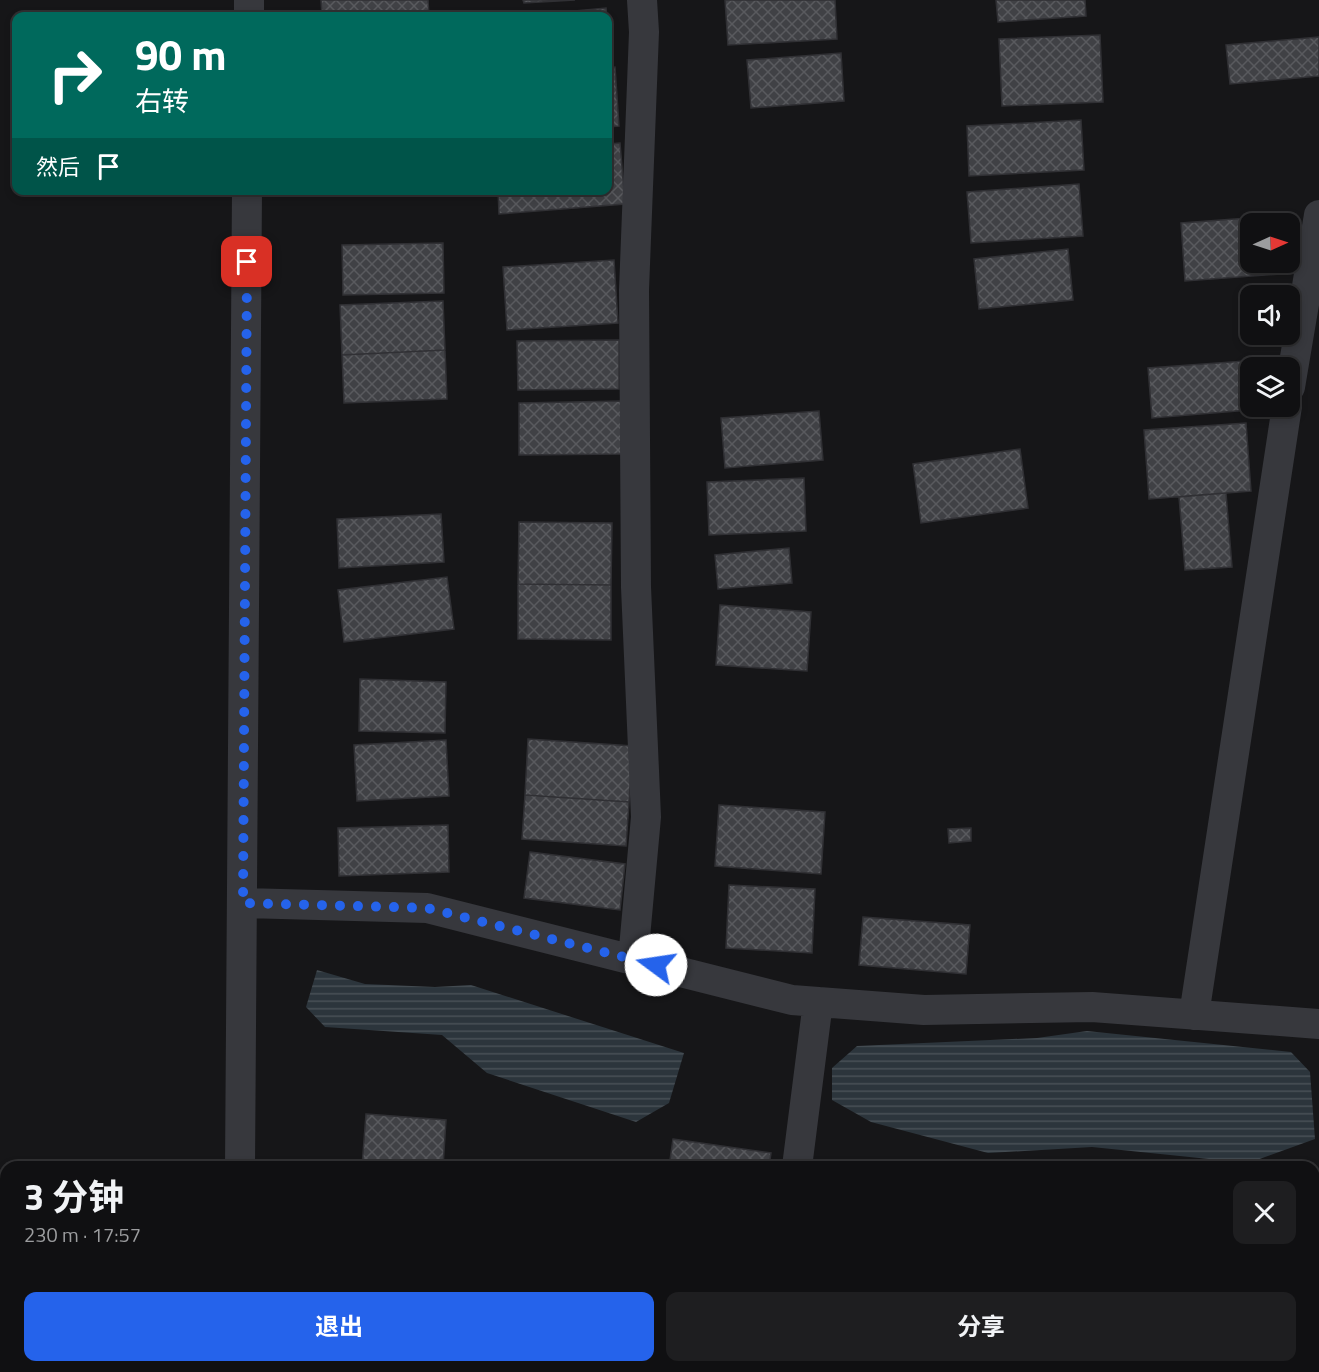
<!DOCTYPE html>
<html lang="zh">
<meta charset="utf-8">
<style>
body{margin:0;font-family:"Titillium Web","Noto Sans SC",sans-serif;background:#1e1e20;color:#f1f3f6;height:100vh;display:flex;flex-direction:column;font-size:22px;white-space:nowrap}
*{box-sizing:border-box;margin:0}
p{font-size:20px;color:#9c9d9f}
.icon{flex:none;width:33px;height:33px;fill:none;stroke:currentColor;stroke-width:2;stroke-linecap:round;stroke-linejoin:round}
.map{position:relative;flex:1;overflow:hidden}
.drawer{position:absolute;left:0px;top:1161px;width:1320px;height:212px;display:flex;flex-direction:column;background:#101012;border-radius:18px 18px 0 0;box-shadow:0 3px 9px #0003,0 0 0 2px #303032}
.drawer>*{flex:none}
.banner{position:absolute;left:12px;top:12px;width:600px;height:183px;border-radius:12px;box-shadow:0 3px 9px #0003,0 0 0 2px #303032;background:#00695c;color:#fff;overflow:hidden}
.needle{width:39px;rotate:87deg}
.tools{position:absolute;left:1240px;top:213px;display:grid;gap:12px}
.tools a{display:grid;place-items:center;width:60px;height:60px;border-radius:12px;background:#101012;box-shadow:0 3px 9px #0003,0 0 0 2px #303032;font-size:30px}
.pin{position:absolute;display:grid;place-items:center;width:51px;height:51px;color:#fff;margin:-26px;border-radius:12px;box-shadow:0 3px 9px #0006}
.me{position:absolute;width:66px;margin:-33px;rotate:284deg;stroke-linejoin:round;filter:drop-shadow(0 0 4px #0008)}
.turn{display:flex;align-items:center;gap:21px;height:126px;padding:0 24px;font-size:27px}
.turn .icon{width:78px;height:78px;stroke-width:2.5}
.turn b{display:block;font-size:42px;line-height:51px}
.then{display:flex;align-items:center;height:57px;padding:0 24px;background:#0003;gap:12px;font-size:22px}
.round{display:grid;place-items:center;flex:none;width:63px;height:63px;border-radius:12px;background:#1e1e20}
.headline{display:flex;align-items:center;justify-content:space-between;height:102px;padding:0 24px}
h1{font-size:36px;font-weight:700;line-height:45px}
.cta{display:flex;gap:12px;margin-top:auto;padding:12px 24px}
.cta a{flex:1;height:69px;border-radius:12px;background:#2563eb;color:#fff;font-size:24px;font-weight:700;line-height:69px;text-align:center}
.cta a+a{background:#1e1e20;color:#f1f3f6}
.map>svg:first-child{display:block}
</style>
<div class="map">
<svg width="1319" height="1372" viewBox="0 0 1319 1372">
<defs>
<pattern id="water-rules" width="6" height="5" patternUnits="userSpaceOnUse" patternTransform="scale(1.5)"><rect width="6" height="5" fill="#2c353c"/><path d="M0 2.5h6" fill="none" stroke="#485056"/></pattern>
<pattern id="building-cross-hatch" width="8" height="8" patternUnits="userSpaceOnUse" patternTransform="scale(1.5)"><rect width="8" height="8" fill="#404145"/><path d="M0 0l8 8M0 8l8-8" fill="none" stroke="#595a5e"/></pattern>
</defs>
<rect width="100%" height="100%" fill="#161618"/>
<path fill="url(#water-rules)" d="M317,970L365,984L435,987L471,985L684,1053L669,1103L636,1122L487,1073L442,1035L325,1027L306,1007Z
M1087,1031L1291,1052L1310,1072L1315,1139L1254,1161L1209,1159L1092,1147L988,1153L871,1122L832,1100V1068L857,1046L1037,1038Z"/>
<path fill="url(#building-cross-hatch)" stroke="#303034" stroke-width="1.5" fill-rule="evenodd" d="M321,0H428L429,16H322Z
M523,0H575L524,3Z
M725,0H835L837,39L728,45Z
M996,0H1085L1086,16L998,22Z
M606,8L607,16H521Z
M608,22L610,55H608Z
M1100,35L1103,102L1002,106L999,39Z
M1319,37V76L1230,84L1226,45Z
M841,53L844,101L751,108L747,60Z
M615,67L619,126L608,127V68Z
M1081,120L1084,170L969,176L967,126Z
M620,143L625,204L499,214L498,190H608V144Z
M1079,184L1083,236L971,243L967,192Z
M1290,215L1294,273L1185,281L1181,223ZM1251,224H1290V262H1251Z
M443,243L444,293L343,295L342,245Z
M1068,249L1073,300L979,309L974,259Z
M614,260L618,323L507,330L503,267Z
M443,301L445,350L342,355L340,305Z
M619,340V389L518,390L517,341Z
M445,350L447,399L344,403L342,355Z
M1245,361L1249,410L1152,418L1148,368Z
M623,401L624,454L519,455V403Z
M819,411L823,460L725,468L721,418Z
M1246,423L1251,491L1149,499L1144,430Z
M1020,449L1028,508L921,523L913,464Z
M804,478L806,531L709,535L707,482Z
M1226,493L1232,567L1185,570L1179,497Z
M441,514L444,562L339,568L337,519Z
M519,522L612,523L611,585L518,584Z
M789,548L792,583L718,589L715,555Z
M447,577L454,629L344,642L338,590Z
M518,584L611,585V640L518,639Z
M720,605L811,612L807,671L716,665Z
M360,679L446,682L445,733L359,731Z
M528,739L633,746L629,802L525,795Z
M446,740L449,796L357,801L354,745Z
M525,795L629,802L626,846L522,839Z
M719,805L825,812L821,874L715,866Z
M448,825L449,872L339,876L338,828Z
M971,828V841L949,843L948,829Z
M530,852L625,864L620,910L524,898Z
M729,885L815,889L812,953L726,948Z
M863,917L970,925L966,974L859,965Z
M366,1114L446,1120L443,1167H362Z
M673,1139L771,1153L769,1167H669Z
M338,1366H429L428,1372H338Z
M479,1366H578L577,1372H478Z
M659,1366H753L752,1372H658Z
M1050,1366H1128V1372H1049Z
M1212,1366H1304L1303,1372H1211Z"/>
<g fill="none" stroke-linecap="round" stroke-linejoin="round">
<path stroke="#37383d" stroke-width="30" d="M249,16V0
M1290,387L1319,215
M243,903L427,908L792,1000L924,1010L1092,1007L1319,1024
M633,959L646,817L636,587L634,290L644,32L642,0
M1194,1015L1287,406
M240,1167L247,190
M797,1167L818,1002
M236,1372V1366
M770,1372L771,1366
M1318,1372L1319,1365"/>
</g>
<g fill="none" stroke-linecap="round" stroke-linejoin="round">
<path stroke="#2563eb" stroke-width="10" stroke-dasharray="0 18" d="M247,262L243,903L427,908L656,965"/>
</g>
</svg>
<div class="tools">
<a><svg class="needle" viewBox="-14 -14 28 28"><path d="M0-13l5 13h-10z" fill="#e53935"/><path d="M0 13l5-13h-10z" fill="#9c9d9f"/></svg></a>
<a><svg class="icon" aria-label="sound" viewBox="0 0 24 24"><path d="M4 9h4l5-4v14l-5-4H4zM17 9q2 3 0 6"/></svg></a>
<a><svg class="icon" aria-label="layers" viewBox="0 0 24 24"><path d="M12 4l9 5-9 5-9-5zM3 14l9 5 9-5"/></svg></a>
</div>
<div class="pin" style="left:247px;top:262px;background:#d93025"><svg class="icon" aria-label="arrive" viewBox="0 0 24 24"><path d="M6 21V4h12l-3 4 3 4H6"/></svg></div>
<svg class="me" style="left:656px;top:965px" viewBox="-20 -20 40 40"><circle r="19" fill="#fff"/><path d="M0-13L10 11 0 6-10 11z" fill="#2563eb"/></svg>
<div class="banner">
<div class="turn"><svg class="icon" aria-label="right" viewBox="0 0 24 24"><path d="M7 20v-9h11M14 6l5 5-5 5"/></svg><div><b>90 m</b>右转</div></div>
<div class="then">然后<svg class="icon" aria-label="arrive" viewBox="0 0 24 24"><path d="M6 21V4h12l-3 4 3 4H6"/></svg></div>
</div>
<section class="drawer">
<div class="headline"><div><h1>3 分钟</h1><p>230 m · 17:57</p></div><a class="round"><svg class="icon" aria-label="close" viewBox="0 0 24 24"><path d="M6 6l12 12M18 6L6 18"/></svg></a></div>
<div class="cta"><a>退出</a><a>分享</a></div>
</section>
</div>
